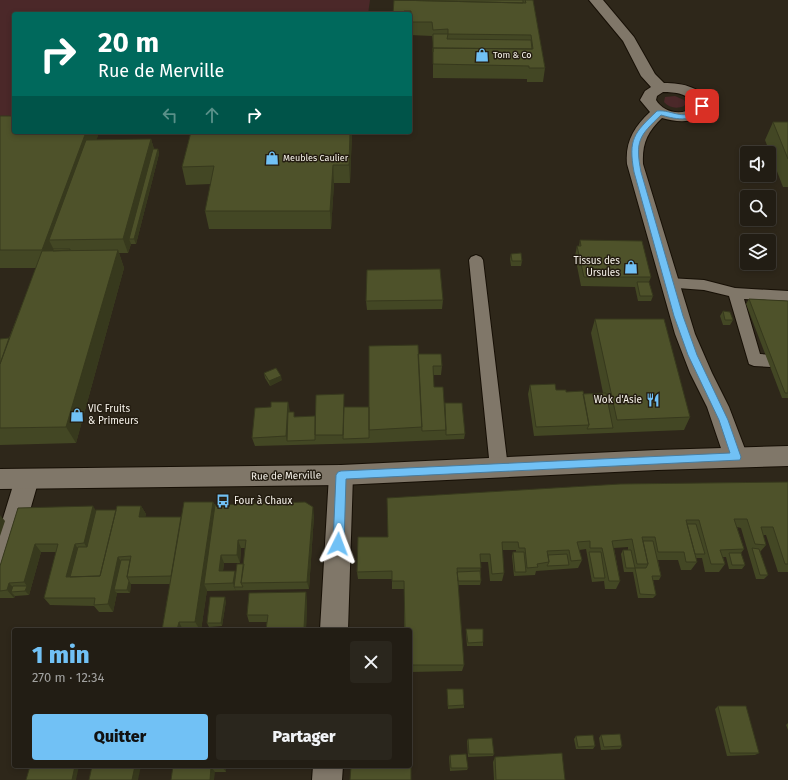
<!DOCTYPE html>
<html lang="fr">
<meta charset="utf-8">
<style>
body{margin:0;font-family:"Fira Sans",sans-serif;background:#2a261d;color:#f1f3f6;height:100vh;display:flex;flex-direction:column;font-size:15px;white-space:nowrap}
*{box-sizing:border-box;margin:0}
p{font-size:13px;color:#a2a2a0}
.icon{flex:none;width:22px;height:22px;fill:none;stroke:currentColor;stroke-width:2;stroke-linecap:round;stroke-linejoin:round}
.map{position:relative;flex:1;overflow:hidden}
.panel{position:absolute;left:12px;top:628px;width:400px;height:140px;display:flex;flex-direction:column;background:#221d14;border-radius:4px;box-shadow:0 2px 6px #0003,0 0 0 1px #3f3b34}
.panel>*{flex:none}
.banner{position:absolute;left:12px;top:12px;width:400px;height:122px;border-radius:4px;box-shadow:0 2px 6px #0003,0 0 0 1px #3f3b34;background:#00695c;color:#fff;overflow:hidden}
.fabs{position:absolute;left:740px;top:146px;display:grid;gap:8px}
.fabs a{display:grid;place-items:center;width:36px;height:36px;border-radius:4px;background:#221d14;box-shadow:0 2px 6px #0003,0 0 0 1px #3f3b34;font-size:20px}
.pin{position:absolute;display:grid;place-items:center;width:34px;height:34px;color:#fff;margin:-17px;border-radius:8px;box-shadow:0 2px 6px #0006}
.me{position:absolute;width:44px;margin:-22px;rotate:3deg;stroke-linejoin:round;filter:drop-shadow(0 0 3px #0008)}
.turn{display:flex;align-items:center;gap:14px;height:84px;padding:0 20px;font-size:18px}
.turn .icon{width:52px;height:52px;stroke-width:2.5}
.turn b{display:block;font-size:28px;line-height:34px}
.lanes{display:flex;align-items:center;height:38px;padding:0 20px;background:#0003;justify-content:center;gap:20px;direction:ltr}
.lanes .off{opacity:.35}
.round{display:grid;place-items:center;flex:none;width:42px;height:42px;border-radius:4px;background:#2a261d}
.summary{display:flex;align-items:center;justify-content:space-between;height:68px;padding:0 20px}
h1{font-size:24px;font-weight:800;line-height:30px;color:#71c1f5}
.button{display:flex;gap:8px;margin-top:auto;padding:8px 20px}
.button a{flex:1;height:46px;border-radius:4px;background:#71c1f5;color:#111;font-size:16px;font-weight:800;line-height:46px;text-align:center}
.button a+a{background:#2a261d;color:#f1f3f6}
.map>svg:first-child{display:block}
</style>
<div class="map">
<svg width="788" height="780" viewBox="0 0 788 780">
<rect width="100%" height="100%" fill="#2e271a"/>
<path fill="#4b2829" d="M0,0H370L368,14H14V120H0Z
M675,96L684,100L686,103L684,106C677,109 669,108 664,102L665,97Z"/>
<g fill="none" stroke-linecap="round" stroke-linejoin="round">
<g stroke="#160f05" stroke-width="2">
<path id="service" d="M476,255L481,257L483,260L508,468L505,473L499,475L493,473L490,468L469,260L471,257Z
M669,278L704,280L735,288L788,291V301L744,299L760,354L788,356V368L754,366L749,364L729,296L704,290L664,287L662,283L664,279Z"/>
</g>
<g stroke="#160f05" stroke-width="2">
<path id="minor" d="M589,0H603L634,37L655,74L664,83C682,83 706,87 709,108C698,124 679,123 662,118C647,132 642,144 643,164L695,334L712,373L729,407L748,457L744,464L736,467L728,464L724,457L707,407L690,373L675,334L627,164C625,142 634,127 650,112L640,100L645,91L651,87L641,76L623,41ZM663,92C674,92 691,93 693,107C682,117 663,112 656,100L657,96Z
M341,465L349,468L353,475L348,630H320L329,475L333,468Z
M27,469L35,472L39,479L13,570L9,579L0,582V528L15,479L19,472Z
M313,766H343L342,780H312Z"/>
</g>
<g stroke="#160f05" stroke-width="2">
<path id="tertiary" d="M788,446V466L657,470L341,485L0,489V469L341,465L657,450Z"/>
</g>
<use href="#service" fill="#807769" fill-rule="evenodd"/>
<use href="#minor" fill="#807769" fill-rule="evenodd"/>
<use href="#tertiary" fill="#807769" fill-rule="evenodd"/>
</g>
<path fill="#434724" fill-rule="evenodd" d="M394,0H533L545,68L543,82H527V79L433,78V43L432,36L410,35V14H393Z
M0,116L99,133L96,140L151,139L154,149H158L159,154L136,244H131L128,253H119L124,268L76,443L0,445V339L9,338L36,268H0Z
M773,122H788V187H783L765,140Z
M191,132H352L350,183H334L331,229H209L205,211L211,184L186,185L182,167Z
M769,204L774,217L771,222L753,221L752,219H769Z
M580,240L651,277L649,282L653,296L651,301H638L635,287L581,286L575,256L577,246H579Z
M511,254L522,261L521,266H511L510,259Z
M749,299L788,301V398H782L746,304Z
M443,300L442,309L367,310L366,301Z
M723,311L733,320L730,325H723L720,316Z
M595,319L690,417L684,430L534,436L528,394L530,385L566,392L583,394L603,393L591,333Z
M418,354L442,366L441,375H433L434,387L465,434L464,439L370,443L255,446L252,438L271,407L288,402L289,412L295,417L315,416L344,394V407H369Z
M264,373L282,380L270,386L265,378Z
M788,482V572H778L766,535H763L766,545L760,552L768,575L764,579H756L741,528L737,527L744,549L741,553L745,565L742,569H729L726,557H723L725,564L719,572H705L702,558H696L697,562L691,570H681L678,560H658L661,576L659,580H653L656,595L653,598H638L633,572H624L621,554L623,550H628V547L614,548L620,581L616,589H605L604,581L592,582L586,549L579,550L582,560L578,568L536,571L535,575L514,576L512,556L513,552H516V550H502L504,573L502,581H490L488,562H480L481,581L480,585H458L464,665L462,671L410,672V630H404V589H392V579H358L357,572L388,537Z
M213,502L215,505L314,515L309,589L207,591V590L201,630H162L170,584H131L130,593H117L113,612H99L94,606L50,605L44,598L56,552H41L29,595L15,596L14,598H0V566L18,508L96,511L116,510L141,506L146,514L145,517H181ZM241,548H245L244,564L236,574L223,571L224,563H240Z
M307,600L306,630H266L267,622H249L247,615Z
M226,601L222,626L209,627L207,623Z
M466,629L483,642V646H467L466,632Z
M447,689L464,705V708L448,709L447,692Z
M718,706L759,753L755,755L727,756L715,709Z
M788,723V730L786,725Z
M601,735L622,746L620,749L601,750L599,738Z
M576,736L595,746L593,749H576L574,739Z
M468,739L494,754L493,756L468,757L467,741Z
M450,755L468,768L467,770L450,771L449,757Z
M495,757L565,780H494L493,762Z
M173,766H226V772H215Z"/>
<path fill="#37391d" d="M86,132H99V133L61,240H49L56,254L49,264L42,250Z
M350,132H352L350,183L349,165Z
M151,139L155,153L129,239L131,244L128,253L123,239Z
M158,149L159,154L136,244L134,239Z
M333,165L334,183L331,229L330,211Z
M118,250L124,268L76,443L66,427Z
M281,376L282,380L270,386L269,381Z
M288,402L290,411L288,441H287L286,436Z
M213,502L218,514L204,584L207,590L201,630H200L195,622Z
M93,506L99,515L89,551L84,543Z
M141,506L146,514L144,525L139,517Z
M313,507L314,515L309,589L307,582Z
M0,515L5,521L0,536Z
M238,540L241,548L240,563L237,555Z
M35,544L41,552L29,595L25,591L27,586L24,582Z
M75,544L80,552L73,580L66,577Z
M221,555L224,563L222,578L219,571Z
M118,557L123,564L114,590L117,593L113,612L108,604Z
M235,571L238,578L234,587L236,591L233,583Z
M129,581L131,584L130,593L127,590Z
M9,583L16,590L11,592L15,596L14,598L7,590Z
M306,592L307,600L306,630H304V628Z
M225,597L226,601L222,626L221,623Z
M179,622L183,630H177Z
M75,766H79L76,780H72Z
M135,766H141L138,780H132Z
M222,766H226V772L222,767Z
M211,767L215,772L214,780H210Z"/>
<path fill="#4e522a" stroke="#37391d" d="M394,0L526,3L525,0H533L545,68H529V66L433,64V48L533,49L531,35L448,34V29L433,30L432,22H410L411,11H404V14H393Z
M394,0H523V3Z
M433,34H448L447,39L531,40L532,49L433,48V52Z
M0,116H14V132H86L42,250H0Z
M773,122H788V159Z
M191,132H350L349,165H333L330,211H205L214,166L182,167Z
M151,139L123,239L49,240L86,140Z
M153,149H158L134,239H129Z
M769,204H770L774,217L769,216Z
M580,240L642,241L651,277H584L577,246H581Z
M53,249H70V250L53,251Z
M118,250L66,427L0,428V364L42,251Z
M521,253L522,261H512L511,254Z
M440,269L443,300L366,301L367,270Z
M637,282H649L653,296H640Z
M749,299L788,301V393H785Z
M723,311L730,312L733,320H725Z
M595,319H664L690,417L617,420Z
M9,338L0,364V339Z
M418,345L422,427L369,430V346Z
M418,354H441L442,366H433L434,387H443L446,430L422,431Z
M276,368L281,376L269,381L264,373Z
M555,384L556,390H566V392L583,391L589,425L536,427L530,385Z
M606,393L613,428L587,429L589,425L583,394Z
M344,394L343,435H315L316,395Z
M271,402H288L286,436L252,438L255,408L271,407Z
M445,403H462L465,434L446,435V430Z
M344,407H369V438L343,439Z
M288,412H294V417L315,416V440L287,441Z
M788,482V564H785L773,527H761L766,545L755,544L747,519H734L744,549L720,550L725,564H711L699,520H686L697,562H686L684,552H658L655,537H642L648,564H637L632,539L612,541L620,581H609L602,548H590V541L577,542L582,560L571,561L569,550L547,551L549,562L537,564L538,567L527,568L525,548H519L518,542H502L504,573L492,574L490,554H480L481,568H457L464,665H410V630H405L404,581H392V571L357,572L358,537H388L387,498L620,484Z
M184,502H213L195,622H179L177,630H162Z
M305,502L313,507L307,582L241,583L246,540H238L237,555H221L219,571H235L233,583L204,584L215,505Z
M93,506L84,543L75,544L66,577L100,576L117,506H141L139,517H181L171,576L127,577L131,556L118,557L108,604L94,605L95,598H44L58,544H35L24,582L9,583L7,590L0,591V566L18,508Z
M96,510H116L100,576L70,577L78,547H87Z
M687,524H696L705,554H695Z
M643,541H653L661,576H652L656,595L640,594L635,568H626L623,550H631L635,568H646L648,564Z
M752,548L759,549L768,575H760Z
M513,552H524L526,572H515Z
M589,552H601L605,578H594Z
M729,553H741L745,565H732Z
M567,554L569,565L547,566L549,562L548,555Z
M121,560H130L127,577L129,581L127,590H114Z
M237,564H244L241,583L243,587H234Z
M480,571L481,581H458L457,572Z
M13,586H27L25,591L11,592Z
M306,592L304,628H298V630H266L268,615H247L249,593Z
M210,597H225L221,623H207Z
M466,629H483V642L468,643Z
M447,689H463L464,705L448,706Z
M718,706H746L759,753H730Z
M620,734L622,746L604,747L601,735Z
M593,735L595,746L578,747L576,736Z
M492,738L494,754H469L468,739Z
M562,753L565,780H496L495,757Z
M466,754L468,768H451L450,755Z
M30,766H75L72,780H26Z
M92,766H135L132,780H89Z
M173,766H222V767H211L210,780H171Z
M351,766H411V780H350Z"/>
<path fill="#71c1f5" stroke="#497d9f" d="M702,104L705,106C694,123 678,120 661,115C639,136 635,141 641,172L683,316L697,355L728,420L741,457L740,460L346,479L344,544L342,547L338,549L335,547L333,544L336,475L338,472L341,471L730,453L719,420L688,355L674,316L634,172C628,139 634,133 657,111C673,109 686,124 699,105Z"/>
<defs>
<g id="shop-bare" transform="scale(1.08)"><path d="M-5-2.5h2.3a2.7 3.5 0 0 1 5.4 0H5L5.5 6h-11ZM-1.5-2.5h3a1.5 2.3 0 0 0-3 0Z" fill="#71c1f5" stroke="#241d11" stroke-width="2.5" paint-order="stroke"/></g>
<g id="restaurant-bare" transform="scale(1.08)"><path d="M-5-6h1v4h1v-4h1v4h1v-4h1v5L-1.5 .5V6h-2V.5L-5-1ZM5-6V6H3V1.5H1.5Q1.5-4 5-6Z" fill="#71c1f5" stroke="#241d11" stroke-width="2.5" paint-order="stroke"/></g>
<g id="bus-bare" transform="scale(1.08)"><path d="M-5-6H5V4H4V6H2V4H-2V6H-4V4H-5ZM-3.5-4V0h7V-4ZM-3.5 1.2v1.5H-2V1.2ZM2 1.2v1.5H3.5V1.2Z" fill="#71c1f5" stroke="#241d11" stroke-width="2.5" paint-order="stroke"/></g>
</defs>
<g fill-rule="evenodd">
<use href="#shop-bare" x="482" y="55"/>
<use href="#shop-bare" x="272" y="158"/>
<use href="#shop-bare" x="631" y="267"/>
<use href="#restaurant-bare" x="653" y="400"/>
<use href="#shop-bare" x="77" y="415"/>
<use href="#bus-bare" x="223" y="501"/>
</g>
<g text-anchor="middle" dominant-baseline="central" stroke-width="3" stroke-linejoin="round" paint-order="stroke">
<g font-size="9" fill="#f8f4ec" stroke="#241d11" text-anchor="start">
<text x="493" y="55">Tom &amp; Co</text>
<text x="283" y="158">Meubles Caulier</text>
</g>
<g font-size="10" fill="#f8f4ec" stroke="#241d11" text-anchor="end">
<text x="620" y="261">Tissus des<tspan x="620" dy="12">Ursules</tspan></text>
<text x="642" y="400">Wok d'Asie</text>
<text x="88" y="409" text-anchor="start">VIC Fruits<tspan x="88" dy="12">&amp; Primeurs</tspan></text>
<text x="234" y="501" text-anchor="start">Four à Chaux</text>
</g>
<g font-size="10" fill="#f8f4ec" stroke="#241d11">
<text transform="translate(286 476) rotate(-1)">Rue de Merville</text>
</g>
</g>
</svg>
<div class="fabs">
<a><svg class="icon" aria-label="sound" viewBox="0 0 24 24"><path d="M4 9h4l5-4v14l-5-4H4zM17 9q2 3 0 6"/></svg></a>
<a><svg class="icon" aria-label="search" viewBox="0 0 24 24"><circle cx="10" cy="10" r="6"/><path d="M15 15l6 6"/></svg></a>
<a><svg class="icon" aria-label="layers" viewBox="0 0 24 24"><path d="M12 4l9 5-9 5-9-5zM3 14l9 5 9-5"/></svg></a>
</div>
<div class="pin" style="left:702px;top:106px;background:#d93025"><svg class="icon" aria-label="arrive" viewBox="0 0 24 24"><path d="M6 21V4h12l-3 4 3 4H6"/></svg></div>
<svg class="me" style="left:338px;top:544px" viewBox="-20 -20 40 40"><path d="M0-17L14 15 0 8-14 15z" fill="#71c1f5" stroke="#fff" stroke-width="4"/></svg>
<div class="banner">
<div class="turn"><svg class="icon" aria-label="right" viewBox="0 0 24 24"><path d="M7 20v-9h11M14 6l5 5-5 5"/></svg><div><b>20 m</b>Rue de Merville</div></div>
<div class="lanes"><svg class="icon off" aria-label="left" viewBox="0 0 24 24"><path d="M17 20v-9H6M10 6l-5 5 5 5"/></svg><svg class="icon off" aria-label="ahead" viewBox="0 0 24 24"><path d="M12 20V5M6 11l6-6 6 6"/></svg><svg class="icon" aria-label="right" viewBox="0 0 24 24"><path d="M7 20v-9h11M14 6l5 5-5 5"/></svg></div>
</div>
<section class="panel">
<div class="summary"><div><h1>1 min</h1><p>270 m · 12:34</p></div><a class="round"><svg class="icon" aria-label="close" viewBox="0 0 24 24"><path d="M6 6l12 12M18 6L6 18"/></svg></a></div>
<div class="button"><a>Quitter</a><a>Partager</a></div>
</section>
</div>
